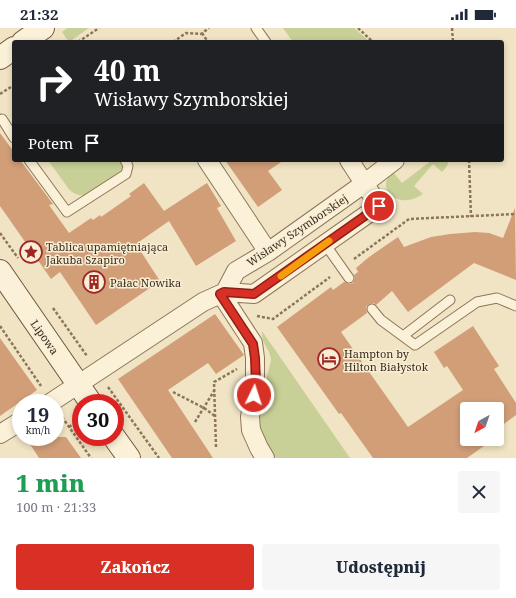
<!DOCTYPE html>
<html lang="pl">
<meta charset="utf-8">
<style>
body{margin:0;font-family:"Noto Serif",serif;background:#f6f6f7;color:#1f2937;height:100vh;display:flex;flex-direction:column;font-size:15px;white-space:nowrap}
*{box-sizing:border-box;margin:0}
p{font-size:13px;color:#747a83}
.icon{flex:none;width:22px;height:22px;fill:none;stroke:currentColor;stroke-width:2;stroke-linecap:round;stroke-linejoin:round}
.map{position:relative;height:430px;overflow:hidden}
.drawer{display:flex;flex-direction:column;background:#fff;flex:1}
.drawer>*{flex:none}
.guide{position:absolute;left:12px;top:12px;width:492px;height:122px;border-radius:4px;box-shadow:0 2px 6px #0003;background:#202124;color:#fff;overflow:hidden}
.needle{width:26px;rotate:220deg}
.buttons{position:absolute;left:460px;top:374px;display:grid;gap:8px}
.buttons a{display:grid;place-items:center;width:44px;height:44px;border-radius:4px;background:#fff;box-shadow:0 2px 6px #0003;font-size:20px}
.speed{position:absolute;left:12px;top:366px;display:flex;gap:8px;font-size:20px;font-weight:700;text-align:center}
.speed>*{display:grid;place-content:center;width:52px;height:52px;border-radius:50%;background:#fff;box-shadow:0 2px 6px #0003;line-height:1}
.speed small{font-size:10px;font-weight:400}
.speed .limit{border:6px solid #d22;background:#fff;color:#111}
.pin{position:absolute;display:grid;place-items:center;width:34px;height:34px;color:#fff;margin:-17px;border:2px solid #fff;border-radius:50%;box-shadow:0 1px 4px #0007}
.me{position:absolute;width:44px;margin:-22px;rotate:4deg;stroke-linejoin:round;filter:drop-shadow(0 0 3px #0008)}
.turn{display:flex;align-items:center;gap:14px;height:84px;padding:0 16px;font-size:18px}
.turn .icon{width:52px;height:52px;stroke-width:2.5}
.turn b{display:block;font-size:28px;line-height:34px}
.then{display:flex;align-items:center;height:38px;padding:0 16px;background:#0003;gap:8px;font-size:15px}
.round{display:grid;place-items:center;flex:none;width:42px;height:42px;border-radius:4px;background:#f6f6f7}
.summary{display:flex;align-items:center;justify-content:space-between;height:68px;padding:0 16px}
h1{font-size:24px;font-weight:800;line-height:30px;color:#1e9e55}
.primary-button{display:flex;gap:8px;margin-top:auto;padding:8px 16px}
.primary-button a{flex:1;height:46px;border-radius:4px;background:#d93025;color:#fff;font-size:16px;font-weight:800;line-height:46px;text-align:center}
.primary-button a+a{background:#f6f6f7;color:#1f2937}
.status{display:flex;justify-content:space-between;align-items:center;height:28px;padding:0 20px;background:#fff;direction:ltr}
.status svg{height:11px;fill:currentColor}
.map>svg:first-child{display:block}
</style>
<div class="status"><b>21:32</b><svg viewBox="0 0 49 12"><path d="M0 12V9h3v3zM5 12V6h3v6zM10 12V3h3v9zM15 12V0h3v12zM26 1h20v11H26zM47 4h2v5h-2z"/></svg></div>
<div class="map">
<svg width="516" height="430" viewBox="0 0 516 430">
<rect width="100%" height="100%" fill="#f1e4c4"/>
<path fill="#c8d097" d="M67,0H89L69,14L62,4Z
M283,0H354L370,14H293Z
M48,132H119C122,137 124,141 119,146L85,168C78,167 73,166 68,160Z
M432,132H449C448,137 446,140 442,144L433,136L414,158L423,166C417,170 409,173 402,172C386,170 380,154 393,144L402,155Z
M262,303L350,430H276C271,423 266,416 263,409C255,387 266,354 271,332C270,320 261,317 262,303Z"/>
<path fill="#d19e78" d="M0,105L14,124V132H20L53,176L49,177L69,205L91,190L93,192L100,187L101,189L131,168L129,166L144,155L164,183L207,155L221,178L217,180L236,213L196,238L169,193L136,216L160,253L96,297L60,244L51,251L0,178Z
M225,132H284L268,143L282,162L258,179Z
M515,180L516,252L474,235L408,284L392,263L376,277L374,275L369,276L366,279L367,285L341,304L408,399L463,362L447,338L444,340L434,324L473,298L499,338L494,341L516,375V387L497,401V381H467V411H494L467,430H373L341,385L339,386L277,299L331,259L333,262L344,254L349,256L353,255L355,250L354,247L358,244L356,240L369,229L398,209L404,219L431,209L450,206L475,204L489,205L503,210Z
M215,286L244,327L216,346L208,335L168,362L213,430H172L118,351Z
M0,310L37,362L0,388Z
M40,409H66L81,430H39L30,416Z"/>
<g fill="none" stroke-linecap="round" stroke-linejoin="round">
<g stroke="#8d7559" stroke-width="11">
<path id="lane" d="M256,0L266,14
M2,91L14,110
M29,132L67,184L126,146L128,138L125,132
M325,216L349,250
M372,281L381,292L415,317L477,274L497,270L516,278
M403,308L450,272"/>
</g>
<g stroke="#8d7559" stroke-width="20">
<path id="street" d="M207,132L268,224
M225,264L236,243L268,224L365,155L395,132
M221,266L253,315L255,330V356L250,389L251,402L259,420L265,430
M50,375L203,274L225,264L254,266L379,178L349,132
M0,406L21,393"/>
</g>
<g stroke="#6f563c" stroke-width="24">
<path id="secondary" d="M23,14L43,0
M0,30L14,20
M0,243L91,375
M114,409L129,430"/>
</g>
<path stroke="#8d7559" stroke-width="2.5" stroke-dasharray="3 2" stroke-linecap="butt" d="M358,0L373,14
M452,0L453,14
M202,5L208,14
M78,14L99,0
M173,14L186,5L201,6L209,0
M0,66L14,57
M469,132L471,189
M0,205L18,230
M354,231L409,191L516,186
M53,280L87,328
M257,288L273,291L330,249
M0,298L41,358
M108,359L159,430
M173,364L204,380L215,388
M62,389L91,430
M195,394L214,363
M69,399L80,391
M216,419L214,354L237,341"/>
<use href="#lane" stroke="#fbf1d8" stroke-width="9"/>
<use href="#street" stroke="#fbf1d8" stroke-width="18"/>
<use href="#secondary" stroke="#fbf1d8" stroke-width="22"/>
</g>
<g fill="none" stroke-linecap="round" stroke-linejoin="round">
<g stroke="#8d1f18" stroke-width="10">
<path id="route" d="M254,367L256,356L255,330L253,316L220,266L224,264L254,266L379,178"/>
</g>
<use href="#route" stroke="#d93025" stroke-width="7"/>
<path stroke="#f59e0b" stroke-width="7" d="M281,248L329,213"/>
</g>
<defs>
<g id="sight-ring" transform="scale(1.15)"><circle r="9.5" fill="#f8eed4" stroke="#9f2625" stroke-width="1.5"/><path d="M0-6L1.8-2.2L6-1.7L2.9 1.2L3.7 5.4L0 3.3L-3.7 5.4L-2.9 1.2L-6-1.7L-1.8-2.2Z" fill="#9f2625"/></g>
<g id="building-ring" transform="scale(1.15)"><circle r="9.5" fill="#f8eed4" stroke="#9f2625" stroke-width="1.5"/><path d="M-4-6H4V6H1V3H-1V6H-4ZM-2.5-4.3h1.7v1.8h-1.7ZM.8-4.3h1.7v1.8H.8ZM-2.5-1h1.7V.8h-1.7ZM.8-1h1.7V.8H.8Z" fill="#9f2625"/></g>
<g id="hotel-ring" transform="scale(1.15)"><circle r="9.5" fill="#f8eed4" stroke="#9f2625" stroke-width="1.5"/><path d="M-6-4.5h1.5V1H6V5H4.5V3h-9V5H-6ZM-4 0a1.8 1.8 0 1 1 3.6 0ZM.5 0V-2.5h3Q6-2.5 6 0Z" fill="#9f2625"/></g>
</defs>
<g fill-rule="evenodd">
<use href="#sight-ring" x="31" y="224"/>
<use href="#building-ring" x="94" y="254"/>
<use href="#hotel-ring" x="329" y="331"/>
</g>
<g text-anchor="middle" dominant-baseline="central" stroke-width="3" stroke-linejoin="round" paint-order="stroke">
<g font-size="11" fill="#3c2d1e" stroke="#f8eed4">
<text transform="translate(297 202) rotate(-34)">Wisławy Szymborskiej</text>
<text transform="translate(45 309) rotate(55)">Lipowa</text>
</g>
<g font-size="11" fill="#3c2d1e" stroke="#f8eed4" text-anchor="start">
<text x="46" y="218">Tablica upamiętniająca<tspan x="46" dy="13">Jakuba Szapiro</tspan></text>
<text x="110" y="254">Pałac Nowika</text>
<text x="344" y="325">Hampton by<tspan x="344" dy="13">Hilton Białystok</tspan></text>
</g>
</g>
</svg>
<div class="buttons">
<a><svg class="needle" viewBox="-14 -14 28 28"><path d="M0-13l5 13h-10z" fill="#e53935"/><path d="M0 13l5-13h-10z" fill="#747a83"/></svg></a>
</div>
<div class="speed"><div>19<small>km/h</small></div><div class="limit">30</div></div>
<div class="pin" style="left:379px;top:178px;background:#d93025"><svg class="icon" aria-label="arrive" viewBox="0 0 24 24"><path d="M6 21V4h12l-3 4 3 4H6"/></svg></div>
<svg class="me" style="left:254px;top:367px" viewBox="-20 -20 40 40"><circle r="17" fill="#d93025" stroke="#fff" stroke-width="3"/><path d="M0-11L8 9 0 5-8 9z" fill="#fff"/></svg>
<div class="guide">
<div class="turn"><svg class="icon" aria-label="right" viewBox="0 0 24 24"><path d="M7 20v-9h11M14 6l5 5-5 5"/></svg><div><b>40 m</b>Wisławy Szymborskiej</div></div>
<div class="then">Potem<svg class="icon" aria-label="arrive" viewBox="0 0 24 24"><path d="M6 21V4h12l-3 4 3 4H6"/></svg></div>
</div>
</div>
<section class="drawer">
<div class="summary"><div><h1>1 min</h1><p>100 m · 21:33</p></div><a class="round"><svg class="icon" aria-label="close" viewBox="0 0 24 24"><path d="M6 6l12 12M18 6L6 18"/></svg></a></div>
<div class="primary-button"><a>Zakończ</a><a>Udostępnij</a></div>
</section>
